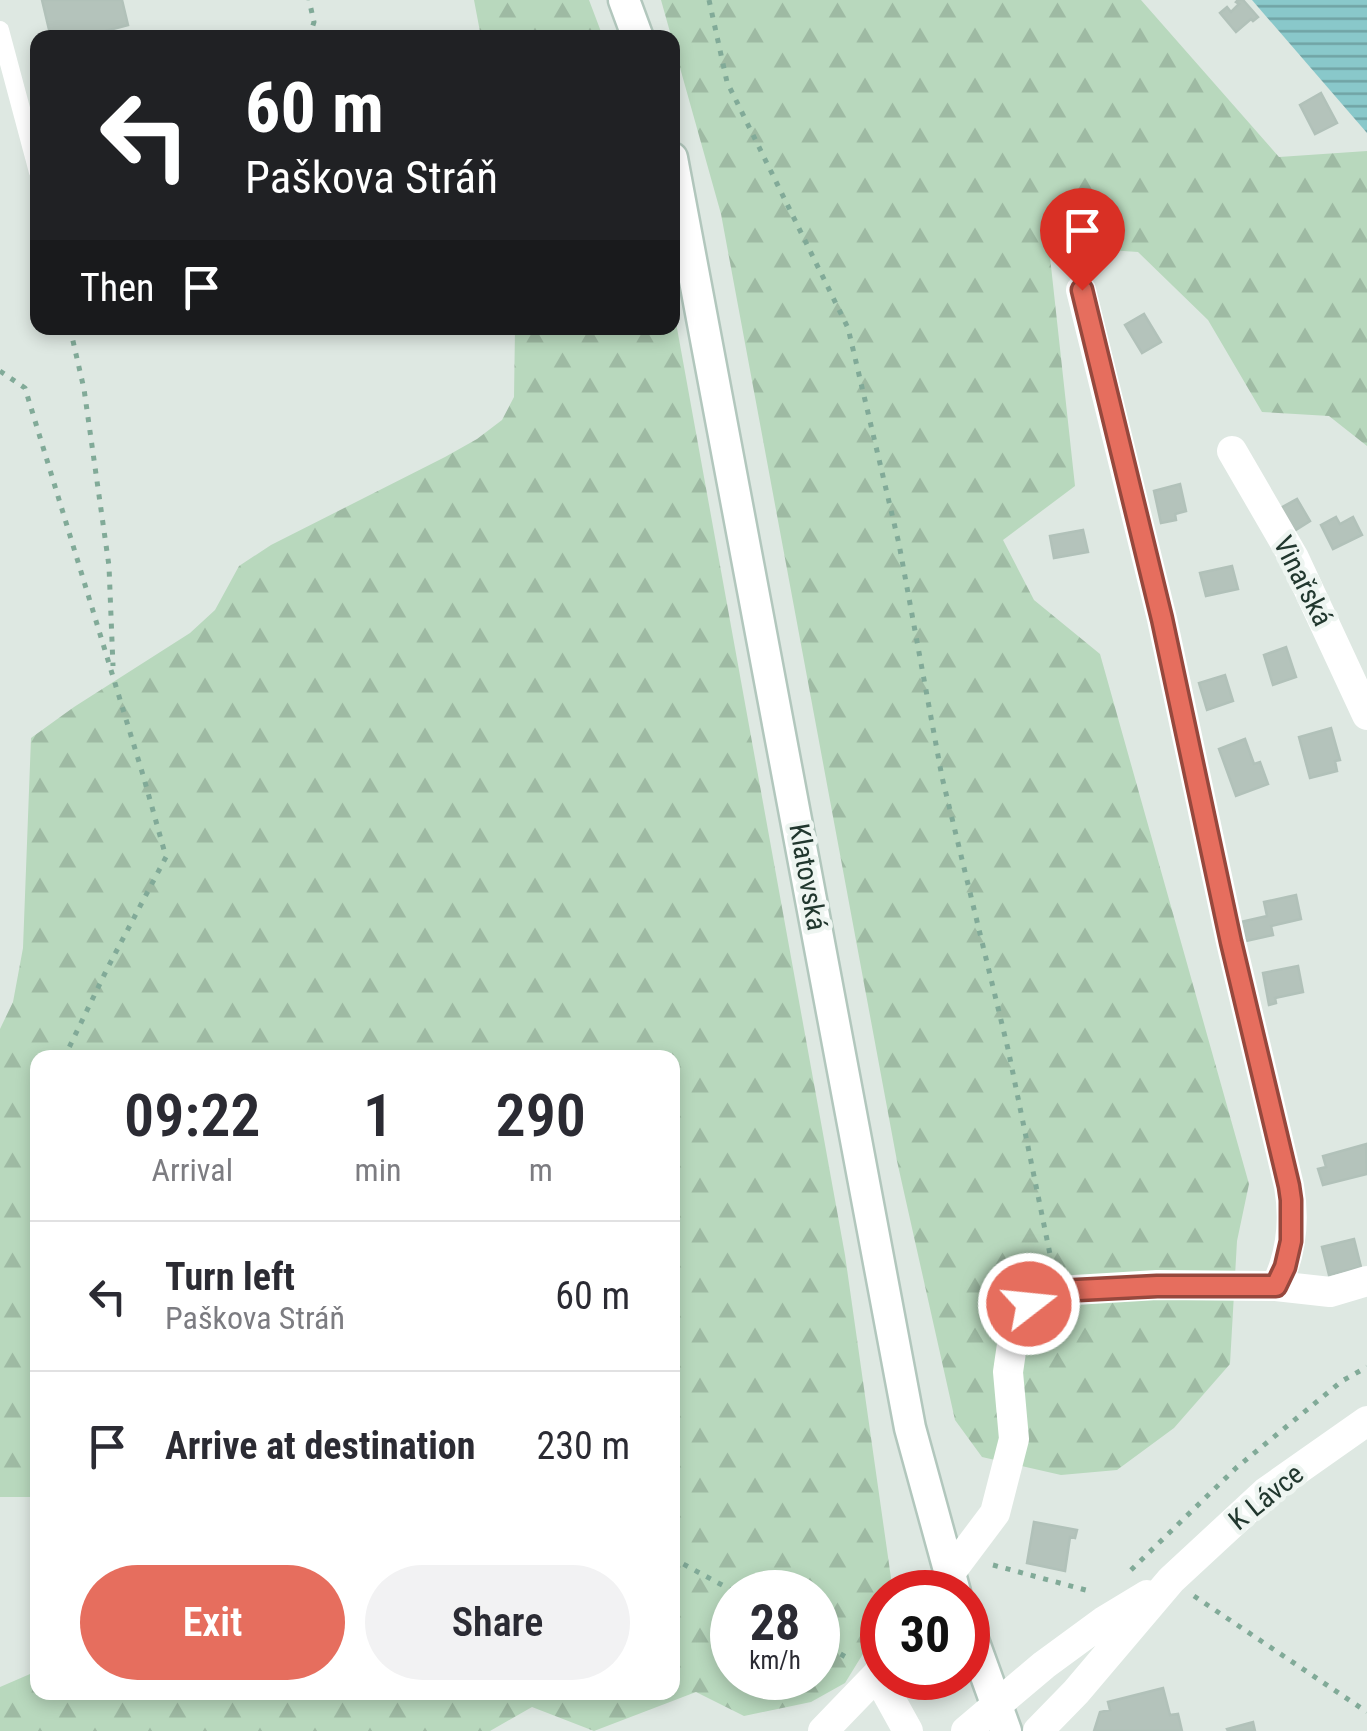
<!DOCTYPE html>
<meta charset="utf-8">
<style>
body{margin:0;font-family:"Roboto Condensed",sans-serif;background:#f2f2f3;color:#2b2b33;height:100vh;display:flex;flex-direction:column;font-size:38px;white-space:nowrap}
*{box-sizing:border-box;margin:0}
p{font-size:32px;color:#7c7c81}
.icon{flex:none;width:55px;height:55px;fill:none;stroke:currentColor;stroke-width:2;stroke-linecap:round;stroke-linejoin:round}
.map{position:relative;flex:1;overflow:hidden}
.details{position:absolute;left:30px;top:1050px;width:650px;height:650px;display:flex;flex-direction:column;background:#fff;border-radius:20px;box-shadow:0 5px 15px #0003}
.details>*{flex:none}
.guide{position:absolute;left:30px;top:30px;width:650px;height:305px;border-radius:20px;box-shadow:0 5px 15px #0003;background:#202124;color:#fff;overflow:hidden}
.speed{position:absolute;left:710px;top:1570px;display:flex;gap:20px;font-size:50px;font-weight:700;text-align:center}
.speed>*{display:grid;place-content:center;width:130px;height:130px;border-radius:50%;background:#fff;box-shadow:0 5px 15px #0003;line-height:1}
.speed small{font-size:25px;font-weight:400}
.speed .limit{border:15px solid #d22;background:#fff;color:#111}
.pin{position:absolute;display:grid;place-items:center;width:85px;height:85px;color:#fff;margin:-102px -42px;border-radius:50% 50% 50% 0;rotate:-45deg;box-shadow:0 0 10px #0007}
.pin .icon{rotate:45deg}
.me{position:absolute;width:110px;margin:-55px;rotate:74deg;stroke-linejoin:round;filter:drop-shadow(0 0 8px #0008)}
.turn{display:flex;align-items:center;gap:35px;height:210px;padding:0 50px;font-size:45px}
.turn .icon{width:130px;height:130px;stroke-width:2.5}
.turn b{display:block;font-size:70px;line-height:85px}
.then{display:flex;align-items:center;height:95px;padding:0 50px;background:#0003;gap:20px;font-size:38px}
.eta{display:flex;justify-content:space-evenly;align-items:center;height:170px;text-align:center}
.eta b{font-size:60px;font-weight:600;line-height:70px}
.button{display:flex;gap:20px;margin-top:auto;padding:20px 50px}
.button a{flex:1;height:115px;border-radius:60px;background:#e66e5e;color:#fff;font-size:40px;font-weight:600;line-height:115px;text-align:center}
.button a+a{background:#f2f2f3;color:#2b2b33}
ul{padding:0;list-style:none}
li{display:flex;align-items:center;gap:30px;height:150px;padding:0 50px;border-top:2px solid #e1e1e2}
li div{flex:1}
li b{display:block;font-size:38px}
li em{font-style:normal}
.map>svg:first-child{display:block}
</style>
<div class="map">
<svg width="1367" height="1731" viewBox="0 0 1367 1731">
<defs>
<pattern id="forest-firs" width="22" height="20" patternUnits="userSpaceOnUse" patternTransform="scale(2.5)"><rect width="22" height="20" fill="#b8d8bd"/><path d="M5 1l3.5 6h-7zM16 11l3.5 6h-7z" fill="#9ebaa3"/></pattern>
<pattern id="water-rules" width="6" height="5" patternUnits="userSpaceOnUse" patternTransform="scale(2.5)"><rect width="6" height="5" fill="#89c8ca"/><path d="M0 2.5h6" fill="none" stroke="#70a3a4"/></pattern>
</defs>
<rect width="100%" height="100%" fill="#dee8e2"/>
<path fill="url(#forest-firs)" fill-rule="evenodd" d="M474,0H589L603,37H481Z
M661,0H1141L1279,157L1367,151V446L1329,416L1262,412L1208,320L1138,252L1079,248L1050,257L1075,486L1003,540L1034,600L1100,654L1249,1184L1237,1241L1230,1364L1174,1428L1117,1470L1061,1475L982,1457L955,1420L897,1161L721,214Z
M673,306L845,1255L893,1592H882V1623L845,1683L811,1702L744,1716L696,1692L594,1731L532,1707L490,1731H0V1687L37,1671L38,1692H672V1058H38L37,1497H0V1029L13,1002L23,948L31,738L74,707L190,633L215,610L239,566L271,545L445,457L477,439L502,420L514,397L515,328H672ZM732,1592H818V1678H732Z"/>
<path fill="url(#water-rules)" d="M1252,0H1367V133Z"/>
<path fill="#b4c3bb" stroke="#b1c1b9" stroke-width="2.5" d="M42,0H122L128,25L90,35L91,38H51Z
M1238,0H1243L1258,17L1253,21L1251,19L1236,32L1220,13L1227,7L1231,12L1239,4L1236,2Z
M1321,93L1337,123L1315,134L1300,105Z
M1144,314L1161,342L1142,353L1125,325Z
M1180,484L1186,511L1175,514L1176,520L1161,523L1154,491Z
M1297,499L1310,521L1291,533L1277,510Z
M1336,517L1340,524L1353,517L1362,535L1333,549L1321,525Z
M1083,530L1088,552L1054,558L1050,536Z
M1232,566L1238,589L1206,596L1200,573Z
M1286,647L1296,677L1273,685L1264,655Z
M1225,675L1233,701L1207,710L1199,683Z
M1331,728L1340,760L1335,761L1337,771L1310,778L1299,737Z
M1245,739L1254,764L1260,762L1268,784L1236,796L1219,749Z
M1296,895L1301,919L1271,926L1273,935L1246,941L1241,922L1267,916L1264,902Z
M1298,966L1303,992L1275,998L1276,1003L1269,1005L1263,973Z
M1366,1144L1367,1174L1323,1185L1318,1169L1326,1167L1323,1156Z
M1354,1239L1361,1267L1329,1275L1322,1247Z
M1034,1522L1077,1530L1075,1538L1070,1537L1065,1571L1027,1563Z
M1163,1688L1170,1715L1178,1714L1182,1731H1094L1100,1712L1110,1710L1108,1702Z
M1253,1722L1255,1731H1228L1227,1729Z"/>
<g fill="none" stroke-linecap="round" stroke-linejoin="round">
<g stroke="#b2c7bd" stroke-width="35">
<path id="secondary" d="M624,0L638,38
M672,158L910,1428L955,1592
M968,1626L1006,1731"/>
</g>
<path stroke="#81aa98" stroke-width="5" stroke-dasharray="5 8" stroke-linecap="butt" d="M709,0L727,82L848,328L899,544L942,777L1008,1049L1052,1264
M309,38L314,22L309,0
M70,328L84,389L109,566L113,666
M0,371L25,388L143,775L166,857L107,969L64,1058
M672,1558L735,1592
M993,1565L1093,1592
M1131,1570L1236,1468L1342,1381L1367,1367
M1194,1596L1367,1712
M818,1641L851,1660"/>
<path stroke="#fff" stroke-width="18" d="M0,30L38,172"/>
<path stroke="#fff" stroke-width="30" d="M1081,290L1162,619L1231,942L1289,1186C1295,1221 1292,1253 1276,1286
M1232,451L1294,558L1367,715
M950,1573L995,1513L1014,1439L1008,1372L1015,1324L1029,1304L1058,1291L1157,1285L1276,1286L1330,1292L1367,1281
M823,1731L877,1675L908,1731
M966,1731L1044,1665L1104,1621L1147,1595
M1038,1731L1076,1692L1171,1580L1266,1492L1367,1421"/>
<use href="#secondary" stroke="#fff" stroke-width="30"/>
</g>
<g fill="none" stroke-linecap="round" stroke-linejoin="round">
<g stroke="#96483d" stroke-width="25">
<path id="route" d="M1029,1304L1058,1291L1157,1286H1276L1285,1267L1291,1241V1200L1289,1186L1231,942L1162,619L1082,290"/>
</g>
<use href="#route" stroke="#e66e5e" stroke-width="18"/>
</g>
<g text-anchor="middle" dominant-baseline="central" stroke-width="9" stroke-linejoin="round" paint-order="stroke">
<g font-size="28" fill="#21372e" stroke="#eef5f1">
<text transform="translate(1303 581) rotate(63)">Vinařská</text>
<text transform="translate(808 877) rotate(80)">Klatovská</text>
<text transform="translate(1266 1497) rotate(-39)">K Lávce</text>
</g>
</g>
</svg>
<div class="speed"><div>28<small>km/h</small></div><div class="limit">30</div></div>
<div class="pin" style="left:1082px;top:290px;background:#d93025"><svg class="icon" aria-label="arrive" viewBox="0 0 24 24"><path d="M6 21V4h12l-3 4 3 4H6"/></svg></div>
<svg class="me" style="left:1029px;top:1304px" viewBox="-20 -20 40 40"><circle r="17" fill="#e66e5e" stroke="#fff" stroke-width="3"/><path d="M0-11L8 9 0 5-8 9z" fill="#fff"/></svg>
<div class="guide">
<div class="turn"><svg class="icon" aria-label="left" viewBox="0 0 24 24"><path d="M17 20v-9H6M10 6l-5 5 5 5"/></svg><div><b>60 m</b>Paškova Stráň</div></div>
<div class="then">Then<svg class="icon" aria-label="arrive" viewBox="0 0 24 24"><path d="M6 21V4h12l-3 4 3 4H6"/></svg></div>
</div>
<section class="details">
<div class="eta">
<div><b>09:22</b><p>Arrival</p></div>
<div><b>1</b><p>min</p></div>
<div><b>290</b><p>m</p></div>
</div>
<ul>
<li><svg class="icon" aria-label="left" viewBox="0 0 24 24"><path d="M17 20v-9H6M10 6l-5 5 5 5"/></svg><div><b>Turn left</b><p>Paškova Stráň</p></div><em>60 m</em></li>
<li><svg class="icon" aria-label="arrive" viewBox="0 0 24 24"><path d="M6 21V4h12l-3 4 3 4H6"/></svg><div><b>Arrive at destination</b></div><em>230 m</em></li>
</ul>
<div class="button"><a>Exit</a><a>Share</a></div>
</section>
</div>
